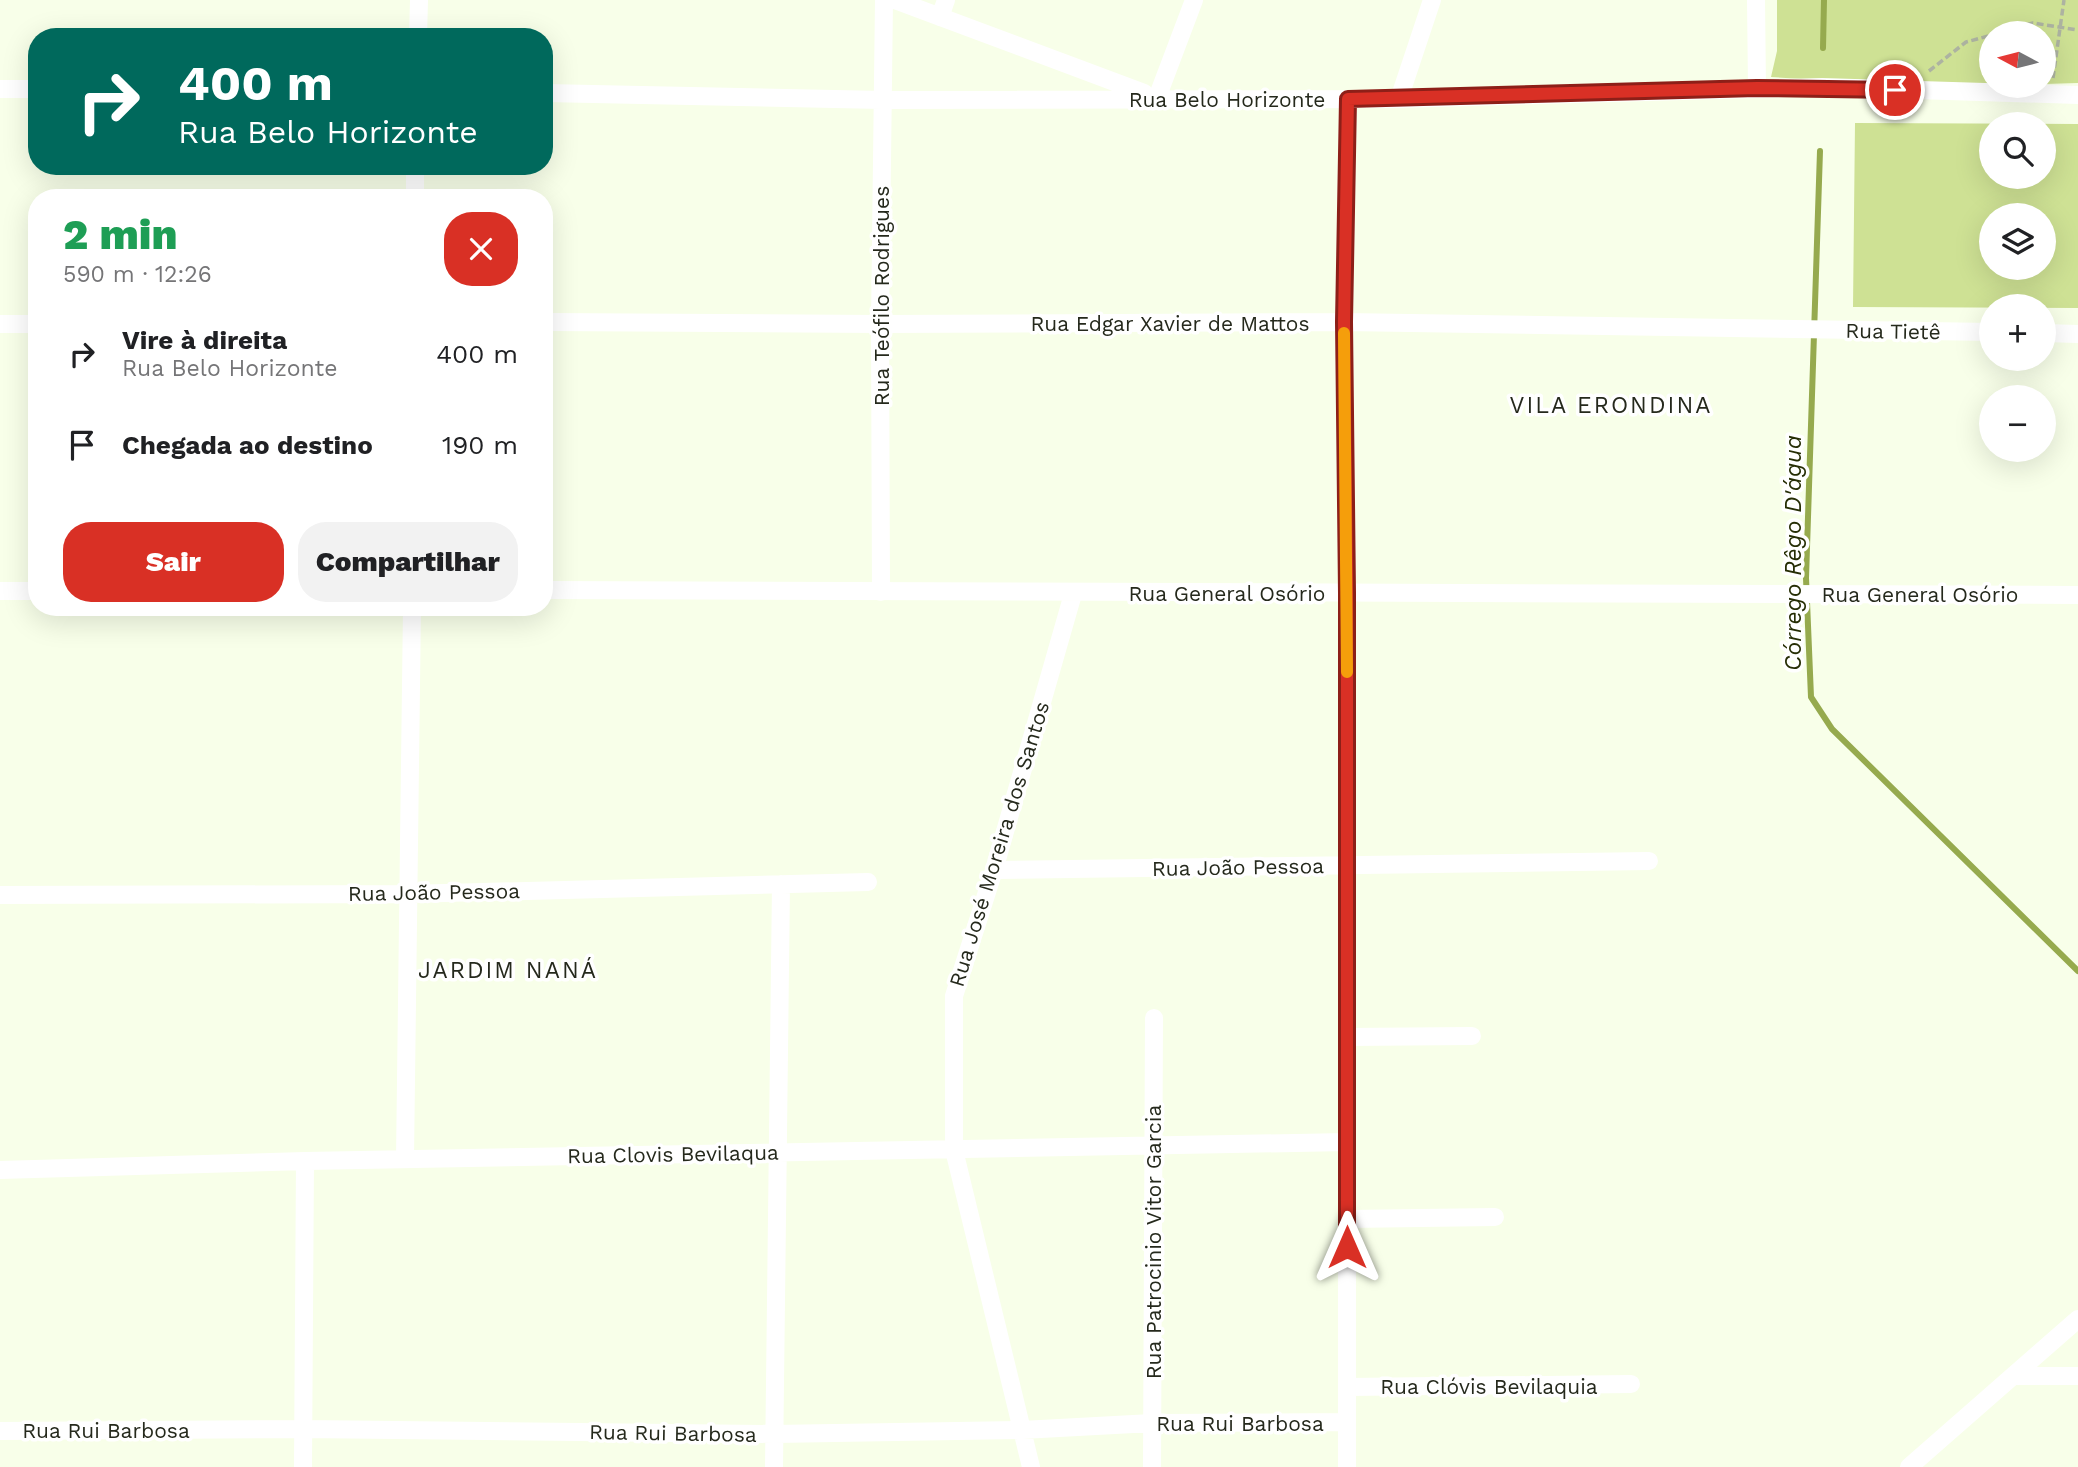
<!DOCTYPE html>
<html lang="pt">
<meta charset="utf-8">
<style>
body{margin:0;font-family:"Work Sans",sans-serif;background:#f2f2f2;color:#202124;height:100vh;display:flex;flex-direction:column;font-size:26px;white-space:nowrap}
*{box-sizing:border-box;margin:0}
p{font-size:23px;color:#757577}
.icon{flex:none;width:38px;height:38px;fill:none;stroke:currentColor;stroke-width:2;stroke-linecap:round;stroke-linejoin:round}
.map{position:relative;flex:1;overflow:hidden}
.side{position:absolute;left:28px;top:189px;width:525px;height:427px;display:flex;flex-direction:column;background:#fff;border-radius:28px;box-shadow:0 7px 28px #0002}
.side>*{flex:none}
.guide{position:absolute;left:28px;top:28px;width:525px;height:147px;border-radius:28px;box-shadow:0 7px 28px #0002;background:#00695c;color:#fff;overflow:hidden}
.needle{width:46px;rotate:277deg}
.tools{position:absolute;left:1979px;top:21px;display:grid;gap:14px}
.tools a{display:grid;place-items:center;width:77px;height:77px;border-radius:50%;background:#fff;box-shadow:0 7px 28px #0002;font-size:35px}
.pin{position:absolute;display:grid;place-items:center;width:60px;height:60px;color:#fff;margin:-30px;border:4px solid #fff;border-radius:50%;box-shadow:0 2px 7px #0007}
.me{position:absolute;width:77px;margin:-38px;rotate:0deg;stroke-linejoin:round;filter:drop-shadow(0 0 5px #0008)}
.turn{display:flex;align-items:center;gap:24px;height:147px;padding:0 35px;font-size:32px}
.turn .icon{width:91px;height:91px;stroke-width:2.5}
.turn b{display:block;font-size:49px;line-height:60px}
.round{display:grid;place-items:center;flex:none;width:74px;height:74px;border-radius:28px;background:#f2f2f2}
.summary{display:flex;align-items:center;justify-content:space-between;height:119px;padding:0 35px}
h1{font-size:42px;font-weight:800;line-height:52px;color:#1e9e55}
.action{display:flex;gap:14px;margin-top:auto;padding:14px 35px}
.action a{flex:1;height:80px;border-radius:28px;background:#d93025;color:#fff;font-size:28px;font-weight:800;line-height:80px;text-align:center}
.action a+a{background:#f2f2f2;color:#202124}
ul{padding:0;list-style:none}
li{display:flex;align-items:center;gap:21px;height:91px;padding:0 35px}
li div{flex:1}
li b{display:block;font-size:26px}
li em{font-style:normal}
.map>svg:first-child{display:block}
</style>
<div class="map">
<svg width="2078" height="1467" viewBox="0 0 2078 1467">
<rect width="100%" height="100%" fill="#f8ffe9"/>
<path fill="#cee194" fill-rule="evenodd" d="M1777,0H2078V83L2044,84V33H1992L1991,85L1926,87L1771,77L1777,51Z
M1855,123L2078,124V308L1853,307ZM1992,124H2044V177H1992ZM1992,215H2044V268H1992Z"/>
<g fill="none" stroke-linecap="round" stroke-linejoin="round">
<path stroke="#96aa4e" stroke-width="6" d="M1823,48L1824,0
M1820,151L1806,578L1811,697L1832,729L2078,971"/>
<path stroke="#adb3a1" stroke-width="3.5" stroke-dasharray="7 3.5" stroke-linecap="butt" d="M1996,33L2033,23L2078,30
M1929,71L1966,42L1992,35
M2053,78L2064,0"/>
<path stroke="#fff" stroke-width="18" d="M895,0L1144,93
M1756,0L1757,88
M940,17L946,0
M418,37L419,0
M0,89H37
M544,93L883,100L1399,99L1822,87L2078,95
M1157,98L1194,0
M1399,99L1432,0
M415,198V166
M544,322L880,324L1344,322L1992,332
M0,324H37
M2044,333L2078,334
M544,590L2078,595
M0,591H37
M881,592L880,324L884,0
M994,870L1649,861
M0,895L408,894L868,882
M1347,1037L1472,1036
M405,1159L412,607
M0,1170L305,1161L1347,1142
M1347,1219L1495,1217
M2015,1376H2078
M1347,1387L1631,1384
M0,1431L303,1429L774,1434L1022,1430L1152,1423L1347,1422
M303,1467L305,1161
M774,1467L781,884
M1031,1467L954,1150V996L994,870L1073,594
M1152,1467L1154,1018
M1347,1467V593L1344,322L1348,99
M1909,1467L2078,1319"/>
</g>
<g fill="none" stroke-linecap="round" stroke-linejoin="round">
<g stroke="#8d1f18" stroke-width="18">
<path id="route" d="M1347,1247V593L1344,322L1348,99L1757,88L1895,90"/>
</g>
<use href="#route" stroke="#d93025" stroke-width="12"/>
<path stroke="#f59e0b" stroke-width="12" d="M1344,333L1347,672"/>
</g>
<g text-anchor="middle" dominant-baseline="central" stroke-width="7" stroke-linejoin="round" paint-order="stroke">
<g font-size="21" fill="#25291c" stroke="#fff">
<text x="1227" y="99">Rua Belo Horizonte</text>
<text transform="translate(881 296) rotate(-90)">Rua Teófilo Rodrigues</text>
<text x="1170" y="323">Rua Edgar Xavier de Mattos</text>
<text transform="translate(1893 331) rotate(1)">Rua Tietê</text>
<text x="1227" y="593">Rua General Osório</text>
<text x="1920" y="594">Rua General Osório</text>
<text transform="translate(999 844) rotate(-73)">Rua José Moreira dos Santos</text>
<text transform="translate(1238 867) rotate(-1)">Rua João Pessoa</text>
<text transform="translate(434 892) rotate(-1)">Rua João Pessoa</text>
<text transform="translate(673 1154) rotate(-1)">Rua Clovis Bevilaqua</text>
<text transform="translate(1153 1242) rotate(-90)">Rua Patrocinio Vitor Garcia</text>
<text x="1489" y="1386">Rua Clóvis Bevilaquia</text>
<text x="1240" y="1423">Rua Rui Barbosa</text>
<text x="106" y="1430">Rua Rui Barbosa</text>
<text transform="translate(673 1433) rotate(1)">Rua Rui Barbosa</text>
</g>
<g font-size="23" letter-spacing="2" fill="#25291c" stroke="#fff">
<text x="1611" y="405">VILA ERONDINA</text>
<text x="508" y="970">JARDIM NANÁ</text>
</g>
<g font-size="23" font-style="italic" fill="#262e05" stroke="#fff">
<text transform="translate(1793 553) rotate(-90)">Córrego Rêgo D'água</text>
</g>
</g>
</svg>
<div class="tools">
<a><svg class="needle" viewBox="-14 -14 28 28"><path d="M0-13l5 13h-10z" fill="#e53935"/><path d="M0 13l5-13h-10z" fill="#757577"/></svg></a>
<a><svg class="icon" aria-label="search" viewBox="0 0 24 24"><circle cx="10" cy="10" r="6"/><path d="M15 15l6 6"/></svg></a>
<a><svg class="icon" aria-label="layers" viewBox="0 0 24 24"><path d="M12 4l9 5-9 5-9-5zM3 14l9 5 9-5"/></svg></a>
<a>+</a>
<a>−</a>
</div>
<div class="pin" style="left:1895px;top:90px;background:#d93025"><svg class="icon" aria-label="arrive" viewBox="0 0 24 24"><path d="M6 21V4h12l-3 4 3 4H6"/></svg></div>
<svg class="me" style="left:1347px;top:1247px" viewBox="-20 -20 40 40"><path d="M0-17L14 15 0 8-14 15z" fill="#d93025" stroke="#fff" stroke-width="4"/></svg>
<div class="guide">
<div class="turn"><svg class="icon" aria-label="right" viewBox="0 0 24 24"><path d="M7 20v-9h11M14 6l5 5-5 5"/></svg><div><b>400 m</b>Rua Belo Horizonte</div></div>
</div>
<section class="side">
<div class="summary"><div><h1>2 min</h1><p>590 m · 12:26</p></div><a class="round" style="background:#d93025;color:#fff"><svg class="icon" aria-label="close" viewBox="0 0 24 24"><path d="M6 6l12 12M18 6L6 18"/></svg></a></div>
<ul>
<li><svg class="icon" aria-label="right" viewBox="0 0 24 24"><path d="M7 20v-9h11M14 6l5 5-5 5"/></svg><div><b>Vire à direita</b><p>Rua Belo Horizonte</p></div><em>400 m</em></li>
<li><svg class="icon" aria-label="arrive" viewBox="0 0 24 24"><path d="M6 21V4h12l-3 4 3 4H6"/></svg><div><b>Chegada ao destino</b></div><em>190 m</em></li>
</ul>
<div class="action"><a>Sair</a><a>Compartilhar</a></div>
</section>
</div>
